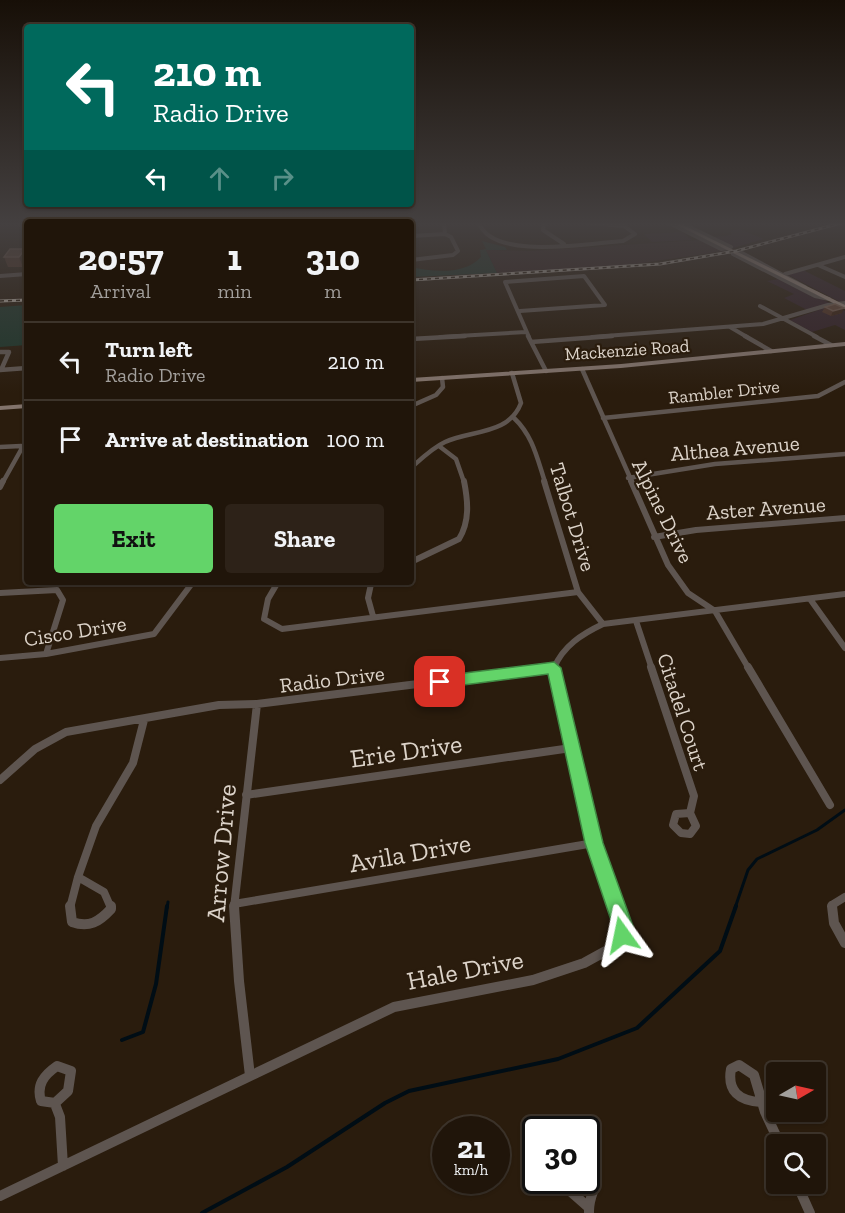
<!DOCTYPE html>
<style>
body{margin:0;font-family:"Zilla Slab",serif;background:#2d2218;color:#f1f3f6;height:100vh;display:flex;flex-direction:column;font-size:22px;white-space:nowrap}
*{box-sizing:border-box;margin:0}
p{font-size:20px;color:#a29f9c}
.icon{flex:none;width:33px;height:33px;fill:none;stroke:currentColor;stroke-width:2;stroke-linecap:round;stroke-linejoin:round}
.map{position:relative;flex:1;overflow:hidden}
.panel{position:absolute;left:24px;top:219px;width:390px;height:366px;display:flex;flex-direction:column;background:#20150a;border-radius:6px;box-shadow:0 2px 4px #0004,0 0 0 2px #3d342b}
.panel>*{flex:none}
.hud{position:absolute;left:24px;top:24px;width:390px;height:183px;border-radius:6px;box-shadow:0 2px 4px #0004,0 0 0 2px #3d342b;background:#00695c;color:#fff;overflow:hidden}
.needle{width:39px;rotate:81deg}
.buttons{position:absolute;left:766px;top:1062px;display:grid;gap:12px}
.buttons a{display:grid;place-items:center;width:60px;height:60px;border-radius:6px;background:#20150a;box-shadow:0 2px 4px #0004,0 0 0 2px #3d342b;font-size:30px}
.speed{position:absolute;left:432px;top:1116px;display:flex;gap:12px;font-size:30px;font-weight:700;text-align:center}
.speed>*{display:grid;place-content:center;width:78px;height:78px;border-radius:50%;background:#20150a;box-shadow:0 2px 4px #0004,0 0 0 2px #3d342b;line-height:1}
.speed small{font-size:15px;font-weight:400}
.speed .limit{border:3px solid #111;border-radius:9px;background:#fff;color:#111}
.pin{position:absolute;display:grid;place-items:center;width:51px;height:51px;color:#fff;margin:-26px;border-radius:12px;box-shadow:0 3px 9px #0006}
.me{position:absolute;width:66px;margin:-33px;rotate:348deg;stroke-linejoin:round;filter:drop-shadow(0 0 4px #0008)}
.turn{display:flex;align-items:center;gap:21px;height:126px;padding:0 30px;font-size:27px}
.turn .icon{width:78px;height:78px;stroke-width:2.5}
.turn b{display:block;font-size:42px;line-height:51px}
.lanes{display:flex;align-items:center;height:57px;padding:0 30px;background:#0003;justify-content:center;gap:30px;direction:ltr}
.lanes .off{opacity:.35}
.eta{display:flex;justify-content:space-evenly;align-items:center;height:102px;text-align:center}
.eta b{font-size:36px;font-weight:700;line-height:42px}
.cta{display:flex;gap:12px;margin-top:auto;padding:12px 30px}
.cta a{flex:1;height:69px;border-radius:6px;background:#63d469;color:#111;font-size:24px;font-weight:700;line-height:69px;text-align:center}
.cta a+a{background:#2d2218;color:#f1f3f6}
ul{padding:0;list-style:none}
li{display:flex;align-items:center;gap:18px;height:78px;padding:0 30px;border-top:2px solid #3d342b}
li div{flex:1}
li b{display:block;font-size:22px}
li em{font-style:normal}
.map>svg:first-child{display:block}
</style>
<div class="map">
<svg width="845" height="1213" viewBox="0 0 845 1213">
<rect width="100%" height="100%" fill="#2a1c0d"/>
<path fill="#332026" d="M739,229L764,239L733,248L712,237L727,236L732,234L730,231Z
M682,232L692,240L652,242L644,234Z
M803,270L845,291V302H840L788,275Z
M779,279L830,303L807,310L784,298L794,294L767,281Z
M833,305L845,311V330L835,325L812,332L790,320Z"/>
<path fill="#34211f" d="M700,240L724,251L622,266L497,273L486,250L530,251Z"/>
<path fill="#1e362a" d="M482,241L505,247L507,250H486L497,273L411,277V267C433,272 465,275 481,257L480,250L486,249Z
M27,305V345L0,347V307Z"/>
<g fill="none" stroke-linecap="round" stroke-linejoin="round">
<path stroke="#000d15" stroke-width="3" d="M167,908L168,902
M735,908L748,870L757,859L817,830L845,810"/>
<path stroke="#000d15" stroke-width="4" d="M122,1040L143,1032L156,984L167,906
M202,1213L287,1167L385,1103L409,1091L558,1059L637,1028L720,951L736,906"/>
<path stroke="#5e5550" stroke-width="4" d="M444,223L445,234
M479,223C493,261 589,243 623,241L635,234L624,226L589,223
M544,223L543,230L564,244
M669,223L721,249L730,248
M681,223L731,247
M411,236L445,234
M733,254L815,296L829,299
M733,254L742,253L805,287
M411,260L453,255L458,251L451,237L445,234
M818,265L845,277
M785,274L845,257
M0,276L27,274
M760,306L817,337
M520,311L605,305L584,276L505,282L529,337
M730,327L747,337
M440,337L526,332
M592,337L763,324L828,305L845,303"/>
<path stroke="#5e5550" stroke-width="4.5" d="M528,336L546,371
M745,336L771,351
M814,336L831,345
M411,339L465,336
M531,342L612,336
M0,352H9L1,370
M582,369L632,482
M0,370L27,368
M411,406L436,395L443,387L442,378
M514,418C533,436 537,458 545,482
M603,418L818,396L845,382
M439,446L456,459L464,482
M0,447L21,446
M411,468C421,459 432,448 445,442C471,430 509,435 521,403L512,373
M628,478L715,464L845,454
M3,482L27,439"/>
<path stroke="#5e5550" stroke-width="6" d="M544,481L578,592L603,624
M631,481L668,565L688,593L715,611L749,669
M0,487L3,481
M654,537L696,530L845,518
M411,562L459,539C470,521 468,501 464,481
M278,582L268,599L264,619L282,629L578,592
M0,593L57,590L63,600L46,654
M810,599L845,648
M373,616L368,598L371,584L374,582
M636,621L652,669
M0,658L46,654L154,634L193,582
M548,669L554,668C563,646 582,634 603,624L845,594"/>
<path stroke="#5e5550" stroke-width="8" d="M651,667L694,796L690,813
M748,667L830,805
M554,668L594,843L617,908
M0,780L35,749L66,732L219,705L257,704L554,667
M246,795L571,748
M690,813L696,826L690,834L681,833L673,825L676,814Z
M78,877L104,892L111,908
M78,877L96,826L133,763L144,720
M234,904L594,843
M70,908L78,877
M234,908L257,704
M832,908V905L845,897"/>
<path stroke="#5e5550" stroke-width="10" d="M70,906L72,922C89,928 99,922 111,909V906
M234,906L239,981L250,1076
M832,906L834,923L845,943
M57,1066L71,1071L68,1091L55,1103L41,1101C36,1085 44,1075 57,1066Z
M761,1102C739,1101 727,1091 731,1069L739,1065L754,1075L765,1112L780,1144
M55,1104L60,1117L63,1166
M586,1159C607,1184 588,1187 589,1213
M566,1180L570,1191L587,1206
M797,1184L810,1213
M0,1196L394,1007L533,980L584,963L615,946L622,935L623,926L616,906"/>
<path fill="#82736b" fill-rule="evenodd" d="M845,342V346L621,368L411,382V378L621,364Z
M27,404V408L0,410V406Z"/>
<path fill="#9d8a7f" fill-rule="evenodd" d="M673,223H679L845,305V309Z"/>
<g stroke="#bbb2a7" stroke-width="3">
<path id="rail" d="M411,280L660,264L736,251L841,223
M0,301L27,300"/>
</g>
<use href="#rail" stroke="#2a1c0d" stroke-width="1.5" stroke-dasharray="4" stroke-linecap="butt"/>
</g>
<path fill="#513223" d="M25,249L27,254V261L23,267H8L4,257Z
M825,307L842,313L831,316L822,312Z"/>
<path fill="#3b2212" d="M25,249L27,254V261L23,267L19,257Z
M844,308L842,313L831,316L833,311Z"/>
<path fill="#604334" stroke="#745a4c" stroke-width="1.5" d="M10,249H25L19,257H4Z
M835,304L844,308L833,311L825,307Z"/>
<linearGradient id="sky" x2="0" y2="1"><stop stop-color="#170f07"/><stop offset="0.57" stop-color="#444040"/><stop offset="1" stop-color="#444040" stop-opacity="0"/></linearGradient>
<rect width="845" height="393" fill="url(#sky)"/>
<path fill="#63d469" stroke="#408a44" stroke-width="1.5" d="M554,662L561,668L603,843L633,926L629,942L622,945L615,942L613,926L585,843L548,674L440,688L432,682L440,676Z"/>
<g text-anchor="middle" dominant-baseline="central" stroke-width="4.5" stroke-linejoin="round" paint-order="stroke">
<g font-size="18" fill="#dcd3c9" stroke="#2a1c0d">
<text transform="translate(627 350) rotate(-4)">Mackenzie Road</text>
<text transform="translate(724 392) rotate(-6)">Rambler Drive</text>
</g>
<g font-size="21" fill="#dcd3c9" stroke="#2a1c0d">
<text transform="translate(735 448) rotate(-5)">Althea Avenue</text>
<text transform="translate(766 508) rotate(-4)">Aster Avenue</text>
<text transform="translate(663 511) rotate(64)">Alpine Drive</text>
<text transform="translate(573 517) rotate(73)">Talbot Drive</text>
<text transform="translate(75 631) rotate(-9)">Cisco Drive</text>
<text transform="translate(332 679) rotate(-7)">Radio Drive</text>
<text transform="translate(683 712) rotate(72)">Citadel Court</text>
</g>
<g font-size="26" fill="#dcd3c9" stroke="#2a1c0d">
<text transform="translate(406 751) rotate(-8)">Erie Drive</text>
<text transform="translate(221 853) rotate(-85)">Arrow Drive</text>
<text transform="translate(410 853) rotate(-10)">Avila Drive</text>
<text transform="translate(465 970) rotate(-11)">Hale Drive</text>
</g>
</g>
</svg>
<div class="buttons">
<a><svg class="needle" viewBox="-14 -14 28 28"><path d="M0-13l5 13h-10z" fill="#e53935"/><path d="M0 13l5-13h-10z" fill="#a29f9c"/></svg></a>
<a><svg class="icon" aria-label="search" viewBox="0 0 24 24"><circle cx="10" cy="10" r="6"/><path d="M15 15l6 6"/></svg></a>
</div>
<div class="speed"><div>21<small>km/h</small></div><div class="limit">30</div></div>
<div class="pin" style="left:440px;top:682px;background:#d93025"><svg class="icon" aria-label="arrive" viewBox="0 0 24 24"><path d="M6 21V4h12l-3 4 3 4H6"/></svg></div>
<svg class="me" style="left:622px;top:935px" viewBox="-20 -20 40 40"><path d="M0-17L14 15 0 8-14 15z" fill="#63d469" stroke="#fff" stroke-width="4"/></svg>
<div class="hud">
<div class="turn"><svg class="icon" aria-label="left" viewBox="0 0 24 24"><path d="M17 20v-9H6M10 6l-5 5 5 5"/></svg><div><b>210 m</b>Radio Drive</div></div>
<div class="lanes"><svg class="icon" aria-label="left" viewBox="0 0 24 24"><path d="M17 20v-9H6M10 6l-5 5 5 5"/></svg><svg class="icon off" aria-label="ahead" viewBox="0 0 24 24"><path d="M12 20V5M6 11l6-6 6 6"/></svg><svg class="icon off" aria-label="right" viewBox="0 0 24 24"><path d="M7 20v-9h11M14 6l5 5-5 5"/></svg></div>
</div>
<section class="panel">
<div class="eta">
<div><b>20:57</b><p>Arrival</p></div>
<div><b>1</b><p>min</p></div>
<div><b>310</b><p>m</p></div>
</div>
<ul>
<li><svg class="icon" aria-label="left" viewBox="0 0 24 24"><path d="M17 20v-9H6M10 6l-5 5 5 5"/></svg><div><b>Turn left</b><p>Radio Drive</p></div><em>210 m</em></li>
<li><svg class="icon" aria-label="arrive" viewBox="0 0 24 24"><path d="M6 21V4h12l-3 4 3 4H6"/></svg><div><b>Arrive at destination</b></div><em>100 m</em></li>
</ul>
<div class="cta"><a>Exit</a><a>Share</a></div>
</section>
</div>
